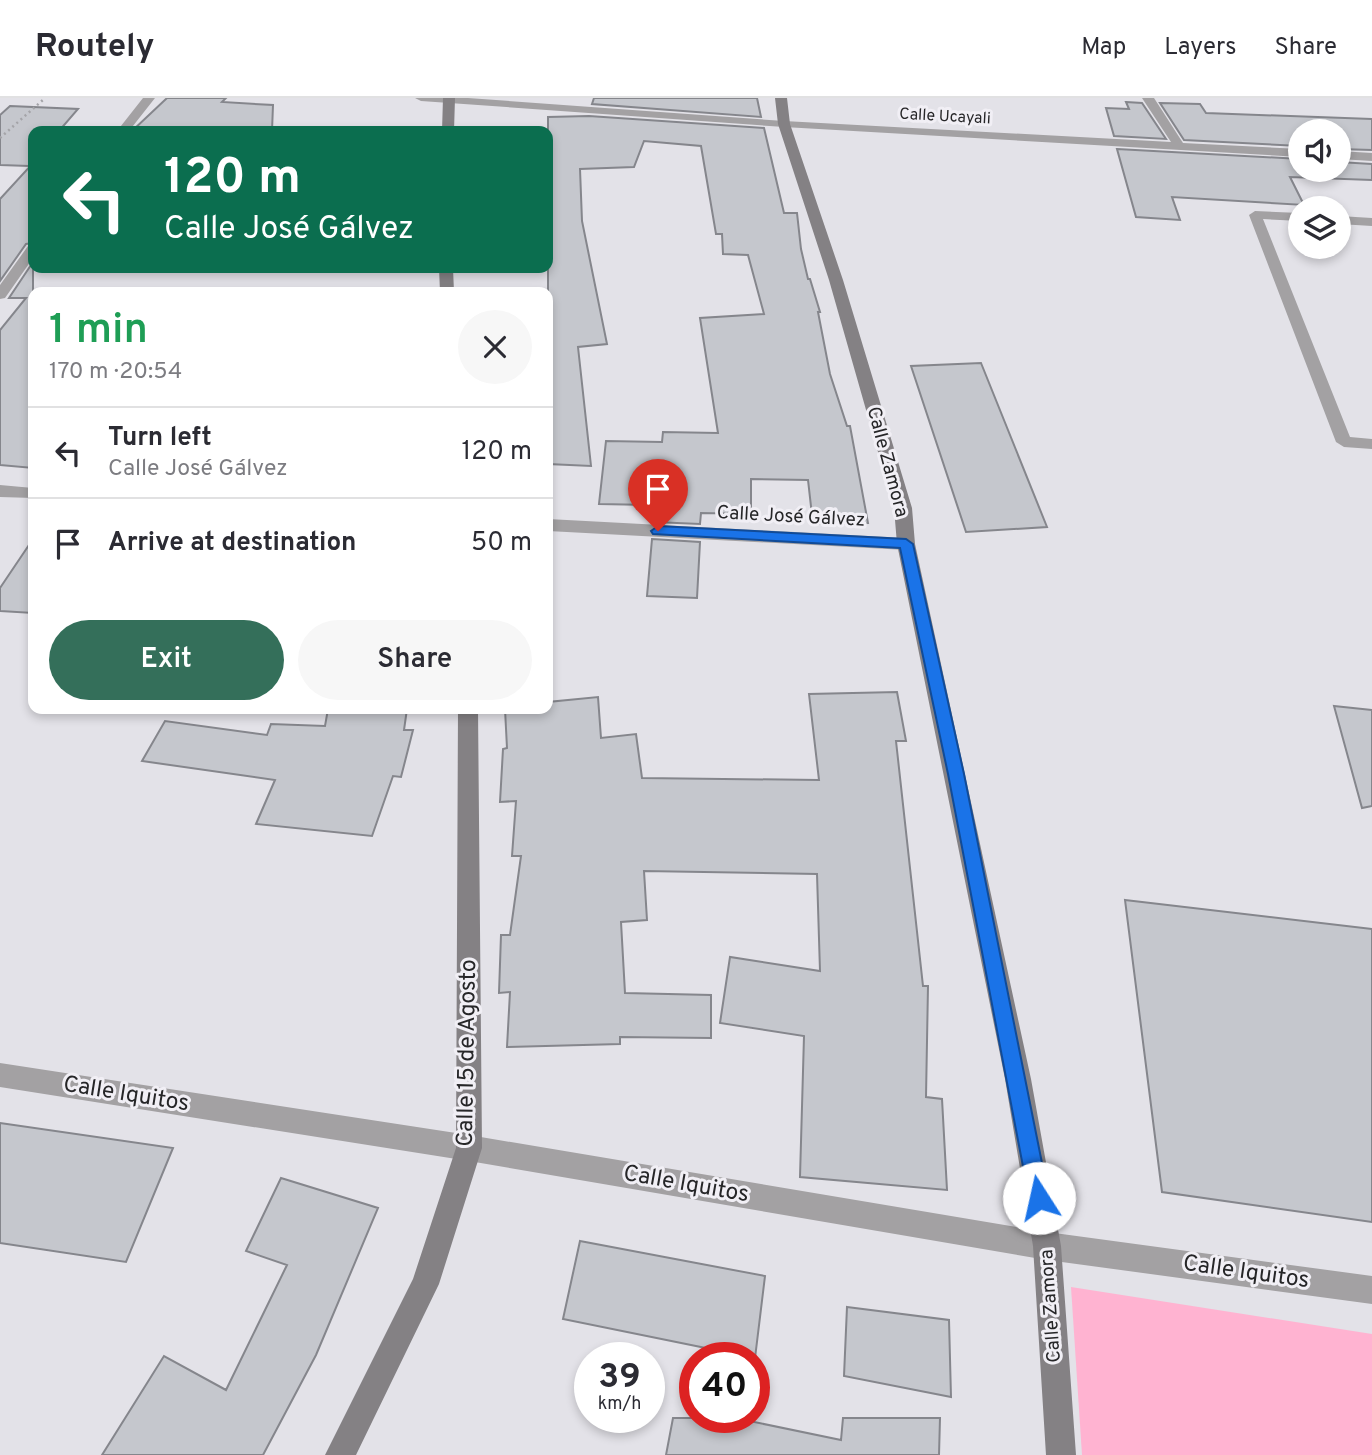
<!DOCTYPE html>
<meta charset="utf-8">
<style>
body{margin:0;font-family:Overpass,sans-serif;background:#f7f7f7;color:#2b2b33;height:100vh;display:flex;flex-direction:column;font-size:26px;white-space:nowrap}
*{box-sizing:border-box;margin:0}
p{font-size:23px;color:#7c7c81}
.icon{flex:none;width:38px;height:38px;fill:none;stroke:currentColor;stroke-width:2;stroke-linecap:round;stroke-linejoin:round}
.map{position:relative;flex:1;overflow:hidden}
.drawer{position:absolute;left:28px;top:189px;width:525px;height:427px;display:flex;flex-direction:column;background:#fff;border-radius:14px;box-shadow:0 4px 10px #0003}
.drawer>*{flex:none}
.hud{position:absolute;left:28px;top:28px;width:525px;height:147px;border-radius:14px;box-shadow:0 4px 10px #0003;background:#0b6e4f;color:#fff;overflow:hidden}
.fabs{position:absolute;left:1288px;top:21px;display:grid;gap:14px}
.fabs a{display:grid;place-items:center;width:63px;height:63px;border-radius:50%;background:#fff;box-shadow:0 4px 10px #0003;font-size:35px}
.speed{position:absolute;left:574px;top:1244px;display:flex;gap:14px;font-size:35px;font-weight:700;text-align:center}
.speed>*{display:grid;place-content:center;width:91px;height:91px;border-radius:50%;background:#fff;box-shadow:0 4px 10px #0003;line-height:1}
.speed small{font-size:18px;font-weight:400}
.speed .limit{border:10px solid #d22;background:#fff;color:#111}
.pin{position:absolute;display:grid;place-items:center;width:60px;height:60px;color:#fff;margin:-72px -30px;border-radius:50% 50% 50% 0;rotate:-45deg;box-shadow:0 0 7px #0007}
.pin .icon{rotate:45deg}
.me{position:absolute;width:77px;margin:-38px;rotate:350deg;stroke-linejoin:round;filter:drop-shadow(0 0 5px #0008)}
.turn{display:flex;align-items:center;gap:24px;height:147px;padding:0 21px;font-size:32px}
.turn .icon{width:91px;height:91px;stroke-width:2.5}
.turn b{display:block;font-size:49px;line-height:60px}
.round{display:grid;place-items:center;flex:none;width:74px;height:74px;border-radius:37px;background:#f7f7f7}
.headline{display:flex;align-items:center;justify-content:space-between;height:119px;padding:0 21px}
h1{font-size:42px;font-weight:600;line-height:52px;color:#1e9e55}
.button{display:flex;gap:14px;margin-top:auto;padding:14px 21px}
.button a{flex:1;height:80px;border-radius:42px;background:#346f5a;color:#fff;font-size:28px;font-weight:600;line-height:80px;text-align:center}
.button a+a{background:#f7f7f7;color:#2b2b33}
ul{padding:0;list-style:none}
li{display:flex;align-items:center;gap:21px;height:91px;padding:0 21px;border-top:2px solid #e1e1e2}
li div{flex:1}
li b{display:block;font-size:26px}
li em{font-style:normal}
header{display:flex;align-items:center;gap:42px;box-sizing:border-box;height:98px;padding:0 35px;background:#fff;border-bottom:2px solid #e1e1e2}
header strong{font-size:33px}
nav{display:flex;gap:38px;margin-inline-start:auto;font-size:24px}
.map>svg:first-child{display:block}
</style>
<header>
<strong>Routely</strong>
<nav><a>Map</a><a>Layers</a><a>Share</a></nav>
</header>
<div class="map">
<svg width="1372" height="1357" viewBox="0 0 1372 1357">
<rect width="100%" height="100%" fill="#e3e2e8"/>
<path fill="#ffb3d1" d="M1071,1189L1372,1236V1357H1082Z"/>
<path fill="#c5c7cd" stroke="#85868c" stroke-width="2" d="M167,0H226L222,4L273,7L272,33H132Z
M594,0H757L761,19L592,6Z
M1126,4L1142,5L1166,41L1114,38L1106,10L1129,11Z
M1160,5L1200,6L1206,15L1372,21V52L1339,51V33H1300V48L1184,42Z
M10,8L78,11L59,33H33V63L29,68L0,67V17Z
M589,18L764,30L784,115H797L801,151L808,181H810L820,214H818L830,276L847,328H850L868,425L813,426L808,382L751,381V416L701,415L700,426L654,424L655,412H651V407L599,406L606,343L662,344L663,334L718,335L700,220L764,216L748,157L723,156L722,136H716L701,48L644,43L634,69L580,71L582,123L607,246L578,249L591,368L548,366V19Z
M1117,51L1300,61V72H1339V64L1372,66V82L1290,79L1304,107L1172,99L1180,122L1136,119Z
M33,65V145L26,146L0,183V101Z
M33,164V370L0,367V232L26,200H9Z
M981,265L1047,429L966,434L911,268Z
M33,441V515L0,513V490Z
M652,441L700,444L697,500L647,498Z
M897,594L906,643H896L923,888H928L926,999L942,1001L947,1092L800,1079L804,938L720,925L730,859L820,873L817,776L644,773L647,822L621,824L625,895L711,897V940L620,939V946L507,949L510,894L499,895L501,837H510L521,758H512L516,703L500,704L503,651L507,650L505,611H548V604L598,599L601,640L636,636L642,680L819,682L809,596Z
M1334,608L1372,612V708L1362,710Z
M328,611H407L404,632H413L401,679L393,678L372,738L256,726L275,682L142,663L165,623L267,637L271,626L325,628Z
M1125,802L1372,831V1124L1162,1094Z
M0,1025L173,1050L126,1164L0,1145Z
M281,1080L378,1110L316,1257L263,1357H102L164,1258L226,1292L287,1167L246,1153Z
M580,1143L765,1178L755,1260L563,1221Z
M847,1209L949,1222L951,1299L844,1278Z
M673,1320H735L841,1342L843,1320H940L939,1357H666Z"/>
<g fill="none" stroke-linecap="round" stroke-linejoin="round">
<path stroke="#a4a4a8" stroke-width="2.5" stroke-dasharray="2 3.5" stroke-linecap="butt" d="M0,40L44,1"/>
<path fill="#a3a1a3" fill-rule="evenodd" d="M1255,113L1300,115V123L1263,121L1350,339L1372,341V351L1344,349L1336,344L1249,117Z
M1339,118L1372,120V128L1339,126Z"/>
<path fill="#a3a1a3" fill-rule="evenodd" d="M143,0H155L129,33H117Z
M415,0H468L784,23L1171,44L1142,0H1154L1183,45L1300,51V59L784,29L421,3Z
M1339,53L1372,55V63L1339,61Z
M33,147V160L5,200L0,201V187L28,148Z
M0,387L33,390V400L0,399Z
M548,421L906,440L915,446L906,452L548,433Z
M0,965L469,1037L1047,1134L1372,1178V1206L1047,1162L469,1063L0,989Z"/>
<path fill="#848184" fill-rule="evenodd" d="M443,0H455L454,33H442Z
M775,0H787L790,26L843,182L912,410L915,446L1031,981L1061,1148L1076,1357H1046L1033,1148L1005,981L897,446L894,410L829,182L778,26Z
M439,170H453L454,194H440Z
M458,611H478L482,1050L439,1186L356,1357H325L413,1181L456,1050Z"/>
</g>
<path fill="#1a73e8" stroke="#114b97" stroke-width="2" d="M658,428L906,441L913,446L964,676L1049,1100L1046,1107L1039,1110L1032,1107L1029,1100L948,676L900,450L653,436L651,433Z"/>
<g text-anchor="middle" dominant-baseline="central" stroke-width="6" stroke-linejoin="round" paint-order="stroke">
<g font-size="16" fill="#262628" stroke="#f1eff5">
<text transform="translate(945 19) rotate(3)">Calle Ucayali</text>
</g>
<g font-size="19" fill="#262628" stroke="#f1eff5">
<text transform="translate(887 364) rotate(75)">Calle Zamora</text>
<text transform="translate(791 419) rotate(3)">Calle José Gálvez</text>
<text transform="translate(1051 1208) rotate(-94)">Calle Zamora</text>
</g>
<g font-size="23" fill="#262628" stroke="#f1eff5">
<text transform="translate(468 955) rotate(-89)">Calle 15 de Agosto</text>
<text transform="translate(126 997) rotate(9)">Calle Iquitos</text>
<text transform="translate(686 1087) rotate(10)">Calle Iquitos</text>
<text transform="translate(1246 1175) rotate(8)">Calle Iquitos</text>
</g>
</g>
</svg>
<div class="fabs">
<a><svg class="icon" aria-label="sound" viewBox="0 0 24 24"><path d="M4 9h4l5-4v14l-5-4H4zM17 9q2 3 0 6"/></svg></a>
<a><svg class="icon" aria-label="layers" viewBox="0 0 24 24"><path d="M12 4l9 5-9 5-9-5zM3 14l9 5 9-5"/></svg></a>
</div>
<div class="speed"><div>39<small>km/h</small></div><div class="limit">40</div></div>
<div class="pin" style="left:658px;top:433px;background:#d93025"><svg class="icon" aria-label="arrive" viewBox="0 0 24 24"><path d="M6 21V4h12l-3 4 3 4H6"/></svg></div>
<svg class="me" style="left:1039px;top:1100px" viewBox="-20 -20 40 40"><circle r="19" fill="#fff"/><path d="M0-13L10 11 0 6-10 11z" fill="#1a73e8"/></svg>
<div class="hud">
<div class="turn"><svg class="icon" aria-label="left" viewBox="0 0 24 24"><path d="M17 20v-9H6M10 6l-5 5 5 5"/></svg><div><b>120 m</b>Calle José Gálvez</div></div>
</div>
<section class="drawer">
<div class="headline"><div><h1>1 min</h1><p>170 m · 20:54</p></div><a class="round"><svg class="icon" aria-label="close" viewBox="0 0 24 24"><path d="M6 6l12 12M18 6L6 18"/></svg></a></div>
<ul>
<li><svg class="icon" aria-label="left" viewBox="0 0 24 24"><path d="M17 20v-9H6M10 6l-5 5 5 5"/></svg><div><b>Turn left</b><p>Calle José Gálvez</p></div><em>120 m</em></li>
<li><svg class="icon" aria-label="arrive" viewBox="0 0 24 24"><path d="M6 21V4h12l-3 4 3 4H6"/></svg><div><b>Arrive at destination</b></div><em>50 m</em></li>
</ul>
<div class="button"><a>Exit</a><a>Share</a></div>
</section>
</div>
